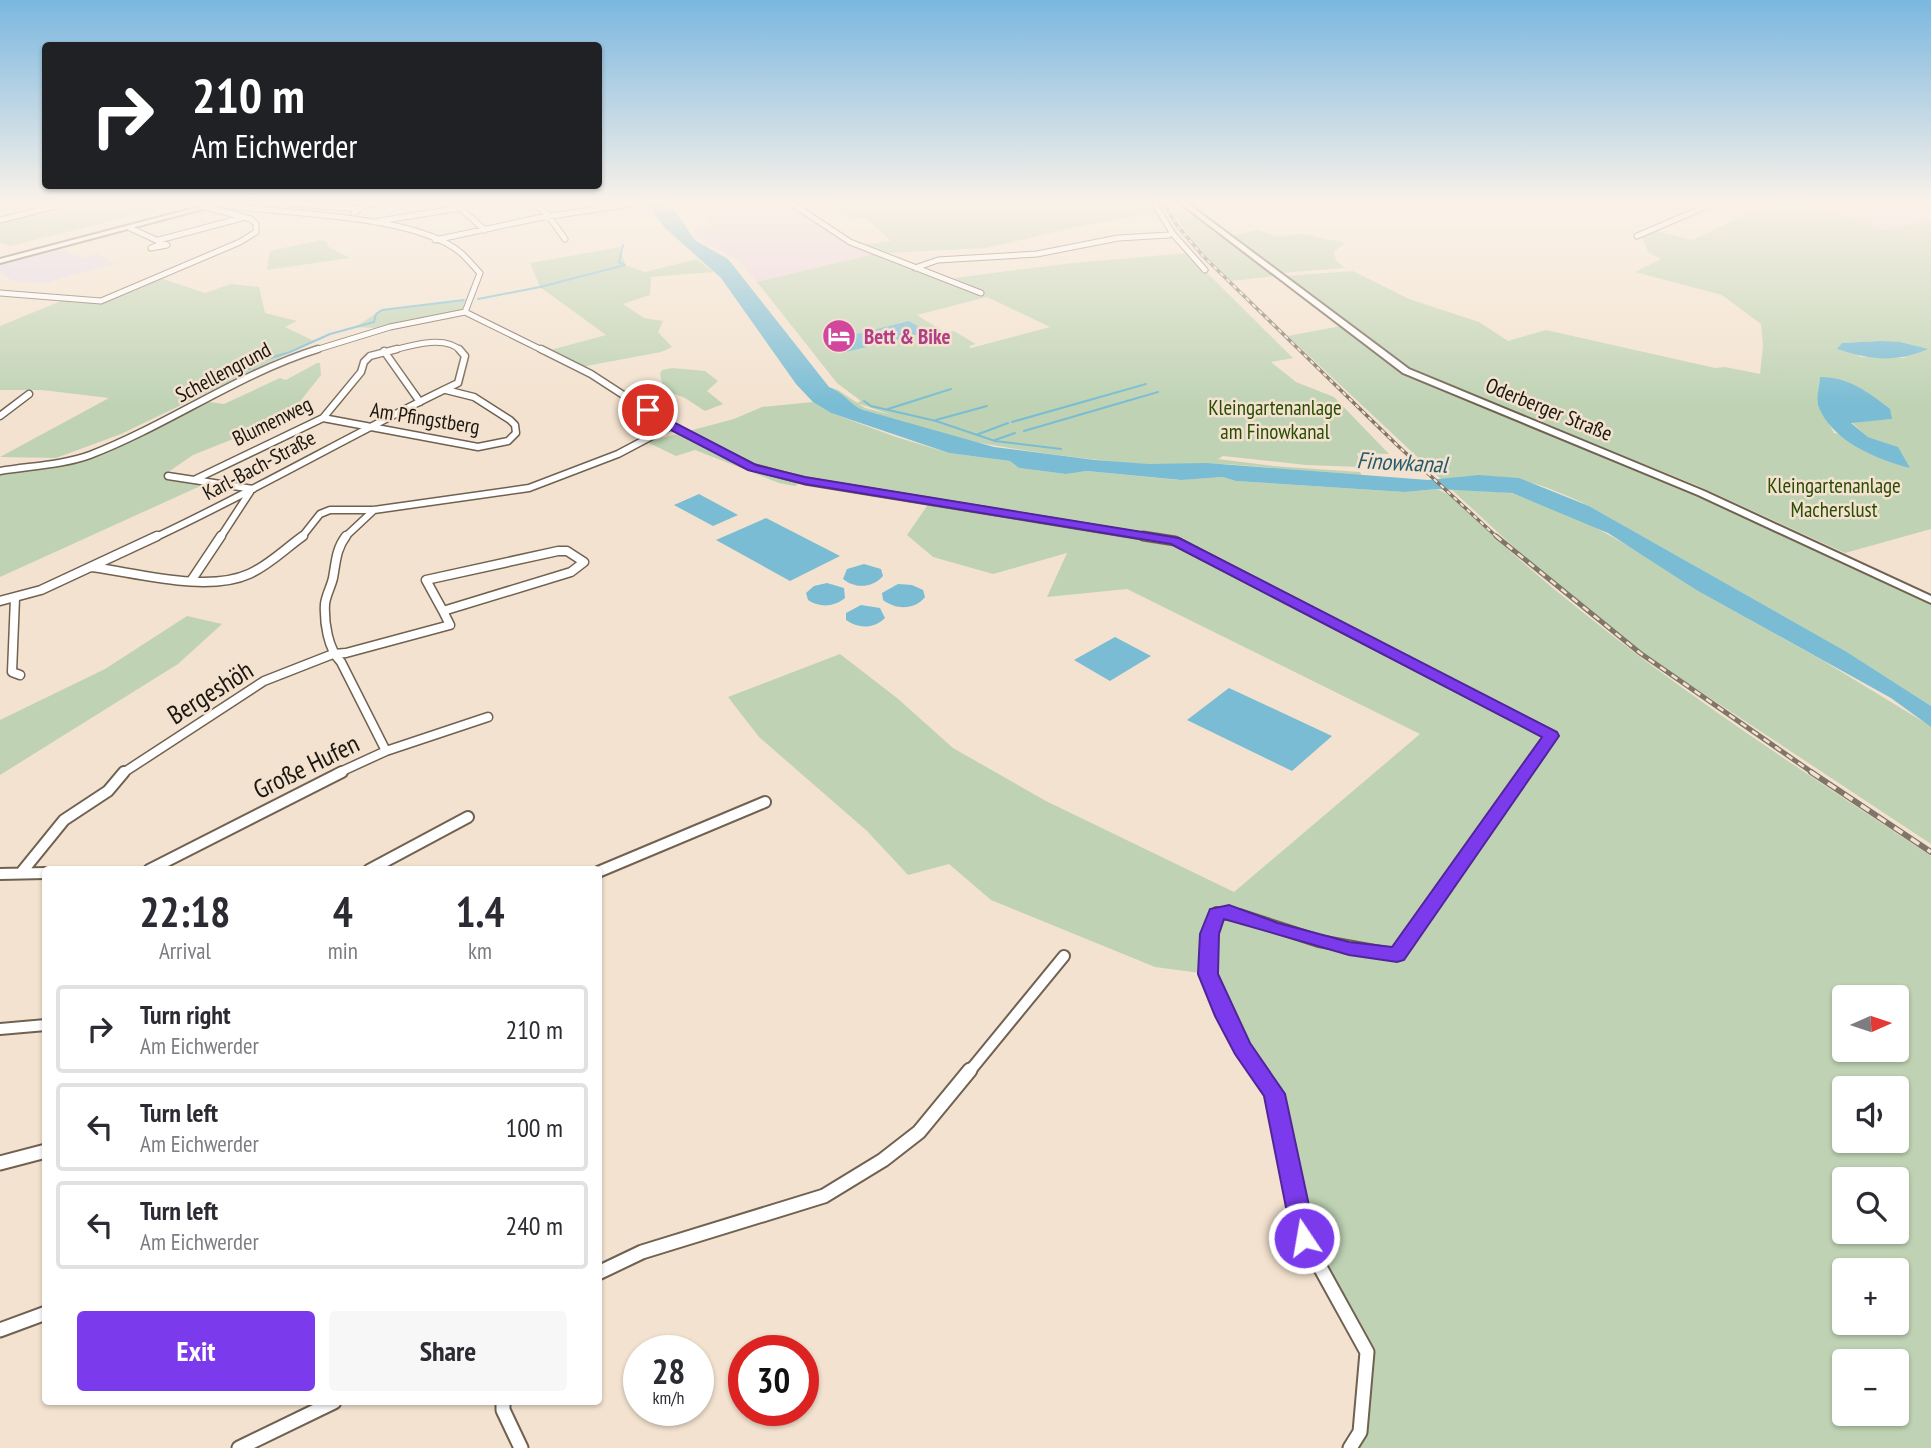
<!DOCTYPE html>
<meta charset="utf-8">
<style>
body{margin:0;font-family:"PT Sans Narrow",sans-serif;background:#f7f7f7;color:#2b2b33;height:100vh;display:flex;flex-direction:column;font-size:26px;white-space:nowrap}
*{box-sizing:border-box;margin:0}
p{font-size:23px;color:#7c7c81}
.icon{flex:none;width:38px;height:38px;fill:none;stroke:currentColor;stroke-width:2;stroke-linecap:round;stroke-linejoin:round}
.map{position:relative;flex:1;overflow:hidden}
.drawer{position:absolute;left:42px;top:866px;width:560px;height:539px;display:flex;flex-direction:column;background:#fff;border-radius:7px;box-shadow:0 2px 5px #0004}
.drawer>*{flex:none}
.banner{position:absolute;left:42px;top:42px;width:560px;height:147px;border-radius:7px;box-shadow:0 2px 5px #0004;background:#202124;color:#fff;overflow:hidden}
.needle{width:46px;rotate:87deg}
.fabs{position:absolute;left:1832px;top:985px;display:grid;gap:14px}
.fabs a{display:grid;place-items:center;width:77px;height:77px;border-radius:7px;background:#fff;box-shadow:0 2px 5px #0004;font-size:35px}
.speed{position:absolute;left:623px;top:1335px;display:flex;gap:14px;font-size:35px;font-weight:700;text-align:center}
.speed>*{display:grid;place-content:center;width:91px;height:91px;border-radius:50%;background:#fff;box-shadow:0 2px 5px #0004;line-height:1}
.speed small{font-size:18px;font-weight:400}
.speed .limit{border:10px solid #d22;background:#fff;color:#111}
.pin{position:absolute;display:grid;place-items:center;width:60px;height:60px;color:#fff;margin:-30px;border:4px solid #fff;border-radius:50%;box-shadow:0 2px 7px #0007}
.me{position:absolute;width:77px;margin:-38px;rotate:348deg;stroke-linejoin:round;filter:drop-shadow(0 0 5px #0008)}
.turn{display:flex;align-items:center;gap:24px;height:147px;padding:0 35px;font-size:32px}
.turn .icon{width:91px;height:91px;stroke-width:2.5}
.turn b{display:block;font-size:49px;line-height:60px}
.eta{display:flex;justify-content:space-evenly;align-items:center;height:119px;text-align:center}
.eta b{font-size:42px;font-weight:800;line-height:49px}
.primary-button{display:flex;gap:14px;margin-top:auto;padding:14px 35px}
.primary-button a{flex:1;height:80px;border-radius:7px;background:#7c3aed;color:#fff;font-size:28px;font-weight:800;line-height:80px;text-align:center}
.primary-button a+a{background:#f7f7f7;color:#2b2b33}
ul{padding:0;list-style:none}
li{display:flex;align-items:center;gap:21px;height:88px;margin:0 14px 10px;padding:0 21px;border:4px solid #e1e1e2;border-radius:7px}
li div{flex:1}
li b{display:block;font-size:26px}
li em{font-style:normal}
.map>svg:first-child{display:block}
</style>
<div class="map">
<svg width="1931" height="1448" viewBox="0 0 1931 1448">
<rect width="100%" height="100%" fill="#f3e2cf"/>
<path fill="#ebd3de" d="M709,203H789L848,244L874,254L757,282L737,259L700,240L692,231L714,227L703,217L724,212Z
M1809,203H1931V221L1884,230Z"/>
<path fill="#e4d5e8" d="M60,249L82,258L97,254L115,263L45,283L13,281L0,272V264Z"/>
<path fill="#bfd3b4" fill-rule="evenodd" d="M93,203H137L157,210L10,246L0,243V221L32,214L40,217Z
M832,203H1152L1158,213L1095,223L986,248L887,253L863,245L891,241L866,218L849,219Z
M1769,203H1809L1884,230L1931,221V529L1845,553L1696,485L1409,370L1285,276L1353,271L1409,299L1479,322L1508,341L1546,330L1715,368L1725,367L1760,374L1763,346L1761,324L1722,295L1635,272L1661,259L1648,252L1642,237L1655,231L1693,240ZM1880,341L1906,358L1861,357L1842,343ZM1820,391L1892,419L1851,422L1868,437L1898,447L1834,433L1817,402Z
M1190,211L1276,276L1231,281L1204,256L1173,213Z
M1257,230L1277,236L1304,234L1345,243L1334,252L1336,260L1345,268L1281,273L1229,236Z
M320,240L328,242L327,246L350,258L267,270L270,251Z
M620,247L625,265L645,272L697,259L713,272L651,277L650,295L623,304L644,318L663,321L658,332L672,347L661,352L581,367L547,351L606,335L540,287L530,263Z
M1187,253L1293,358L1271,362L1296,382L1334,397L1389,454L1357,453L1361,467L1306,465L1223,456L1218,459L1273,466L1360,472L1362,476C1316,473 1271,467 1225,464C1198,462 1171,466 1145,464C1091,461 858,435 835,388L865,408L892,415L857,403L861,401L837,383L757,282L874,254L966,285L954,278L1072,263ZM987,297L1050,327L971,348L969,346L976,344L954,331L946,333L917,315Z
M157,277L205,293L231,284L259,287L265,313L297,321L285,327L314,341L121,434L56,458L0,457L109,398L42,390H0V326L66,299L101,301Z
M465,300L461,312L376,328L355,327L382,310Z
M1341,326L1390,363L1698,493L1931,603V706L1847,652L1589,506C1538,482 1500,468 1442,480L1288,336Z
M317,363H320L321,375L294,409L253,431L193,455L164,475L207,483L0,577V471L47,462L68,464L102,452L209,402L224,404L280,378L286,380Z
M672,368L705,371L718,381L707,391L723,404L705,411L685,398L664,390L660,374L662,370Z
M813,402L831,413L896,437L949,453L1010,461L1019,468L1066,474L1087,471L1178,480L1224,477L1236,481L1405,492L1437,489L1451,496C1594,637 1765,746 1931,856V1448H1350L1360,1432L1367,1352L1304,1238L1275,1094L1243,1049L1208,974L1155,967L991,900L949,864L908,875L867,831L759,737L728,697L840,654L897,698L953,748L1046,801L1234,892L1420,734L1127,589L1047,597L1067,553L993,574L933,557L907,535L929,503L808,477L795,486L779,483L695,450L676,456L647,442L734,419L762,407ZM1844,998H1897V1050H1844ZM1844,1088H1897V1141H1844ZM1844,1180H1897V1232H1844ZM1844,1270H1897V1323H1844ZM1844,1362H1897V1414H1844Z
M1451,489L1511,493L1588,523L1663,566L1698,591L1822,660L1927,724L1931,727V844L1651,659L1599,620L1517,550Z
M187,616L222,624L178,664L0,775V720L105,669Z"/>
<path fill="#79bcd4" d="M646,203H669L696,241L728,259L829,387C841,390 850,405 863,410L994,447L1095,460L1149,464L1207,463L1428,480L1479,475L1519,478L1589,506L1847,652L1931,706V727L1891,698L1698,591L1608,533L1512,493L1437,489L1405,492L1236,481L1223,477L1181,480L1087,471L1066,474L1019,468L1010,461L949,453L831,413L813,402L796,384L721,278L665,228Z
M909,321L927,332L842,353L824,342Z
M1880,341L1900,342L1928,349C1895,363 1872,360 1837,349L1842,343Z
M1820,377C1849,377 1868,392 1890,409L1892,419L1851,423L1868,437L1898,447L1910,468C1876,459 1831,441 1818,405C1816,398 1820,385 1820,377Z
M699,494L738,515L713,526L674,505Z
M766,518L840,556L790,581L716,540Z
M864,564L881,569L883,576C873,588 855,589 843,579L847,569Z
M827,583L844,588L845,598C834,607 820,608 808,600L806,593L814,586Z
M898,584L912,585L923,590L925,597C915,610 896,610 883,600L882,593Z
M861,605L880,608L885,618C874,629 858,629 846,620V613Z
M1115,637L1151,656L1110,681L1074,660Z
M1229,688L1332,736L1292,771L1187,720Z"/>
<g fill="none" stroke-linecap="round" stroke-linejoin="round">
<path stroke="#79bcd4" stroke-width="2" d="M478,299L540,287L625,265L619,262L623,245
M249,369L258,362L290,352L330,334L374,322L376,314L382,310L464,300
M864,401L871,406L936,421L995,441L1061,449
M888,409L951,389
M936,420L987,406
M1012,422L1146,384
M1024,431L1158,392
M976,435L1008,423
M995,440L1015,433"/>
<g stroke="#706151" stroke-width="7">
<path id="minor-far4" d="M283,203L359,209
M534,203L548,215L565,239
M791,203L850,242L981,293
M1154,203L1173,234L1205,270
M1601,203H1610
M218,204C281,215 414,213 461,253C468,259 474,267 480,273L465,312
M354,213L364,205L382,203
M0,220L68,203
M379,221L460,208L485,230
M130,228L167,245L151,248L163,243
M1637,236L1714,203
M159,240L242,218
M435,240L538,218L637,203
M915,268L938,260L1037,254L1118,238L1169,235
M0,293L101,301L240,242L256,232V224L251,219L206,207
M465,312L544,351
M312,351L390,327L465,312
M390,351C409,346 445,334 461,351"/>
</g>
<g stroke="#706151" stroke-width="9">
<path id="minor-far3" d="M541,349L591,374L671,426L752,467L805,481L1154,538
M384,351L420,402
M0,416L29,394
M323,418L478,447L508,441L516,433L515,425L510,420L474,397L446,390
M0,471C29,466 63,465 90,455C168,425 238,374 318,349
M168,476L253,489
M196,479L323,418L361,372L364,362L370,356L397,349
M154,538C257,490 355,432 458,383L465,356L459,349
M220,538L250,492
M301,538L320,514L330,510H374L529,488L618,454L671,426
M344,538L374,510"/>
</g>
<g stroke="#706151" stroke-width="11">
<path id="minor-far2" d="M346,536C336,549 336,562 333,578C331,587 326,595 325,604C324,623 328,649 341,662L386,751
M1143,536L1175,541L1551,736L1525,773
M558,551H567L584,562L571,572L443,611L426,580Z
M92,567C137,573 207,593 249,574C268,566 286,548 303,536
M191,581L221,536
M15,598L12,672L20,675
M0,601L41,590L157,536
M123,773L264,681L333,654L346,653L450,625L443,611
M338,773L386,751L488,717"/>
</g>
<g stroke="#706151" stroke-width="14">
<path id="minor-far1" d="M149,870L342,772
M369,870L468,817
M598,872L765,802
M21,873L64,820L108,791L124,772
M0,874L46,873
M0,1029L46,1025
M969,1072L1064,956
M1259,1072C1242,1048 1212,1002 1208,973C1205,953 1210,932 1217,913L1239,915L1319,941L1397,955L1526,772"/>
</g>
<g stroke="#706151" stroke-width="17">
<path id="minor" d="M1258,1070L1275,1094L1304,1238L1367,1352L1360,1432L1350,1448
M0,1163L46,1151
M598,1273L642,1252L824,1196L883,1160L919,1132L970,1070
M0,1330L46,1313
M503,1402V1410L521,1448
M239,1448L334,1402"/>
</g>
<g stroke="#706151" stroke-width="4">
<path id="secondary" d="M1180,203H1187L1409,369L1704,491L1931,596V603L1698,495L1403,373Z"/>
</g>
<g stroke="#706151" stroke-width="4">
<path id="primary" d="M214,203H225L0,263V259Z"/>
</g>
<use href="#minor-far4" stroke="#fff" stroke-width="5"/>
<use href="#minor-far3" stroke="#fff" stroke-width="6"/>
<use href="#minor-far2" stroke="#fff" stroke-width="8"/>
<use href="#minor-far1" stroke="#fff" stroke-width="10"/>
<use href="#minor" stroke="#fff" stroke-width="13"/>
<use href="#secondary" fill="#fff" fill-rule="evenodd"/>
<use href="#primary" fill="#fff" fill-rule="evenodd"/>
<g stroke="#807569" stroke-width="3.5">
<path id="rail-far2" d="M1164,203L1176,224L1203,256L1397,445L1498,538"/>
</g>
<g stroke="#807569" stroke-width="5">
<path id="rail-far1" d="M1496,536L1640,653L1813,773"/>
</g>
<g stroke="#807569" stroke-width="6">
<path id="rail" d="M1811,772L1931,852"/>
</g>
<use href="#rail-far2" stroke="#f3e2cf" stroke-width="2" stroke-dasharray="4.5" stroke-linecap="butt"/>
<use href="#rail-far1" stroke="#f3e2cf" stroke-width="2.5" stroke-dasharray="7" stroke-linecap="butt"/>
<use href="#rail" stroke="#f3e2cf" stroke-width="3.5" stroke-dasharray="10" stroke-linecap="butt"/>
</g>
<linearGradient id="sky" x2="0" y2="1"><stop stop-color="#7bb7e0"/><stop offset="0.5" stop-color="#faf2e9"/><stop offset="1" stop-color="#faf2e9" stop-opacity="0"/></linearGradient>
<rect width="1931" height="405" fill="url(#sky)"/>
<path fill="#7c3aed" stroke="#51269a" stroke-width="2" d="M644,408H652L675,423L756,465L805,477L1179,538L1557,732L1559,736L1404,960L1397,962L1349,955L1224,919L1219,934L1218,974L1250,1043L1285,1094L1316,1238L1312,1245L1304,1248L1296,1245L1292,1238L1264,1096L1235,1054L1215,1016L1198,974L1200,934L1210,909L1229,905L1278,923L1349,942L1392,947L1542,737L1171,544L805,484L748,470L667,428L644,413Z"/>
<defs>
<g id="hotel-disc" transform="scale(1.75)"><circle r="9.5" fill="#d1479c" stroke="#f3e2cf"/><path d="M-6-4.5h1.5V1H6V5H4.5V3h-9V5H-6ZM-4 0a1.8 1.8 0 1 1 3.6 0ZM.5 0V-2.5h3Q6-2.5 6 0Z" fill="#fff"/></g>
</defs>
<g fill-rule="evenodd">
<use href="#hotel-disc" x="839" y="336"/>
</g>
<g text-anchor="middle" dominant-baseline="central" stroke-width="5" stroke-linejoin="round" paint-order="stroke">
<g font-size="21" font-weight="bold" fill="#b23c85" stroke="#f3e2cf" text-anchor="start">
<text x="864" y="336">Bett &amp; Bike</text>
</g>
<g font-size="21" fill="#1c1710" stroke="#f3e2cf">
<text transform="translate(223 372) rotate(-28)">Schellengrund</text>
<text transform="translate(1549 409) rotate(22)">Oderberger Straße</text>
<text transform="translate(425 418) rotate(9)">Am Pfingstberg</text>
<text transform="translate(272 421) rotate(-26)">Blumenweg</text>
<text transform="translate(259 465) rotate(-28)">Karl-Bach-Straße</text>
</g>
<g font-size="21" fill="#284d03" stroke="#f3e2cf">
<text x="1275" y="407">Kleingartenanlage<tspan x="1275" dy="24">am Finowkanal</tspan></text>
<text x="1834" y="485">Kleingartenanlage<tspan x="1834" dy="24">Macherslust</tspan></text>
</g>
<g font-size="23" font-style="italic" fill="#255b6d" stroke="#f3e2cf">
<text transform="translate(1402 462) rotate(3)">Finowkanal</text>
</g>
<g font-size="26" fill="#1c1710" stroke="#f3e2cf">
<text transform="translate(210 692) rotate(-32)">Bergeshöh</text>
<text transform="translate(306 766) rotate(-26)">Große Hufen</text>
</g>
</g>
</svg>
<div class="fabs">
<a><svg class="needle" viewBox="-14 -14 28 28"><path d="M0-13l5 13h-10z" fill="#e53935"/><path d="M0 13l5-13h-10z" fill="#7c7c81"/></svg></a>
<a><svg class="icon" aria-label="sound" viewBox="0 0 24 24"><path d="M4 9h4l5-4v14l-5-4H4zM17 9q2 3 0 6"/></svg></a>
<a><svg class="icon" aria-label="search" viewBox="0 0 24 24"><circle cx="10" cy="10" r="6"/><path d="M15 15l6 6"/></svg></a>
<a>+</a>
<a>−</a>
</div>
<div class="speed"><div>28<small>km/h</small></div><div class="limit">30</div></div>
<div class="pin" style="left:648px;top:410px;background:#d93025"><svg class="icon" aria-label="arrive" viewBox="0 0 24 24"><path d="M6 21V4h12l-3 4 3 4H6"/></svg></div>
<svg class="me" style="left:1304px;top:1238px" viewBox="-20 -20 40 40"><circle r="17" fill="#7c3aed" stroke="#fff" stroke-width="3"/><path d="M0-11L8 9 0 5-8 9z" fill="#fff"/></svg>
<div class="banner">
<div class="turn"><svg class="icon" aria-label="right" viewBox="0 0 24 24"><path d="M7 20v-9h11M14 6l5 5-5 5"/></svg><div><b>210 m</b>Am Eichwerder</div></div>
</div>
<section class="drawer">
<div class="eta">
<div><b>22:18</b><p>Arrival</p></div>
<div><b>4</b><p>min</p></div>
<div><b>1.4</b><p>km</p></div>
</div>
<ul>
<li><svg class="icon" aria-label="right" viewBox="0 0 24 24"><path d="M7 20v-9h11M14 6l5 5-5 5"/></svg><div><b>Turn right</b><p>Am Eichwerder</p></div><em>210 m</em></li>
<li><svg class="icon" aria-label="left" viewBox="0 0 24 24"><path d="M17 20v-9H6M10 6l-5 5 5 5"/></svg><div><b>Turn left</b><p>Am Eichwerder</p></div><em>100 m</em></li>
<li><svg class="icon" aria-label="left" viewBox="0 0 24 24"><path d="M17 20v-9H6M10 6l-5 5 5 5"/></svg><div><b>Turn left</b><p>Am Eichwerder</p></div><em>240 m</em></li>
</ul>
<div class="primary-button"><a>Exit</a><a>Share</a></div>
</section>
</div>
